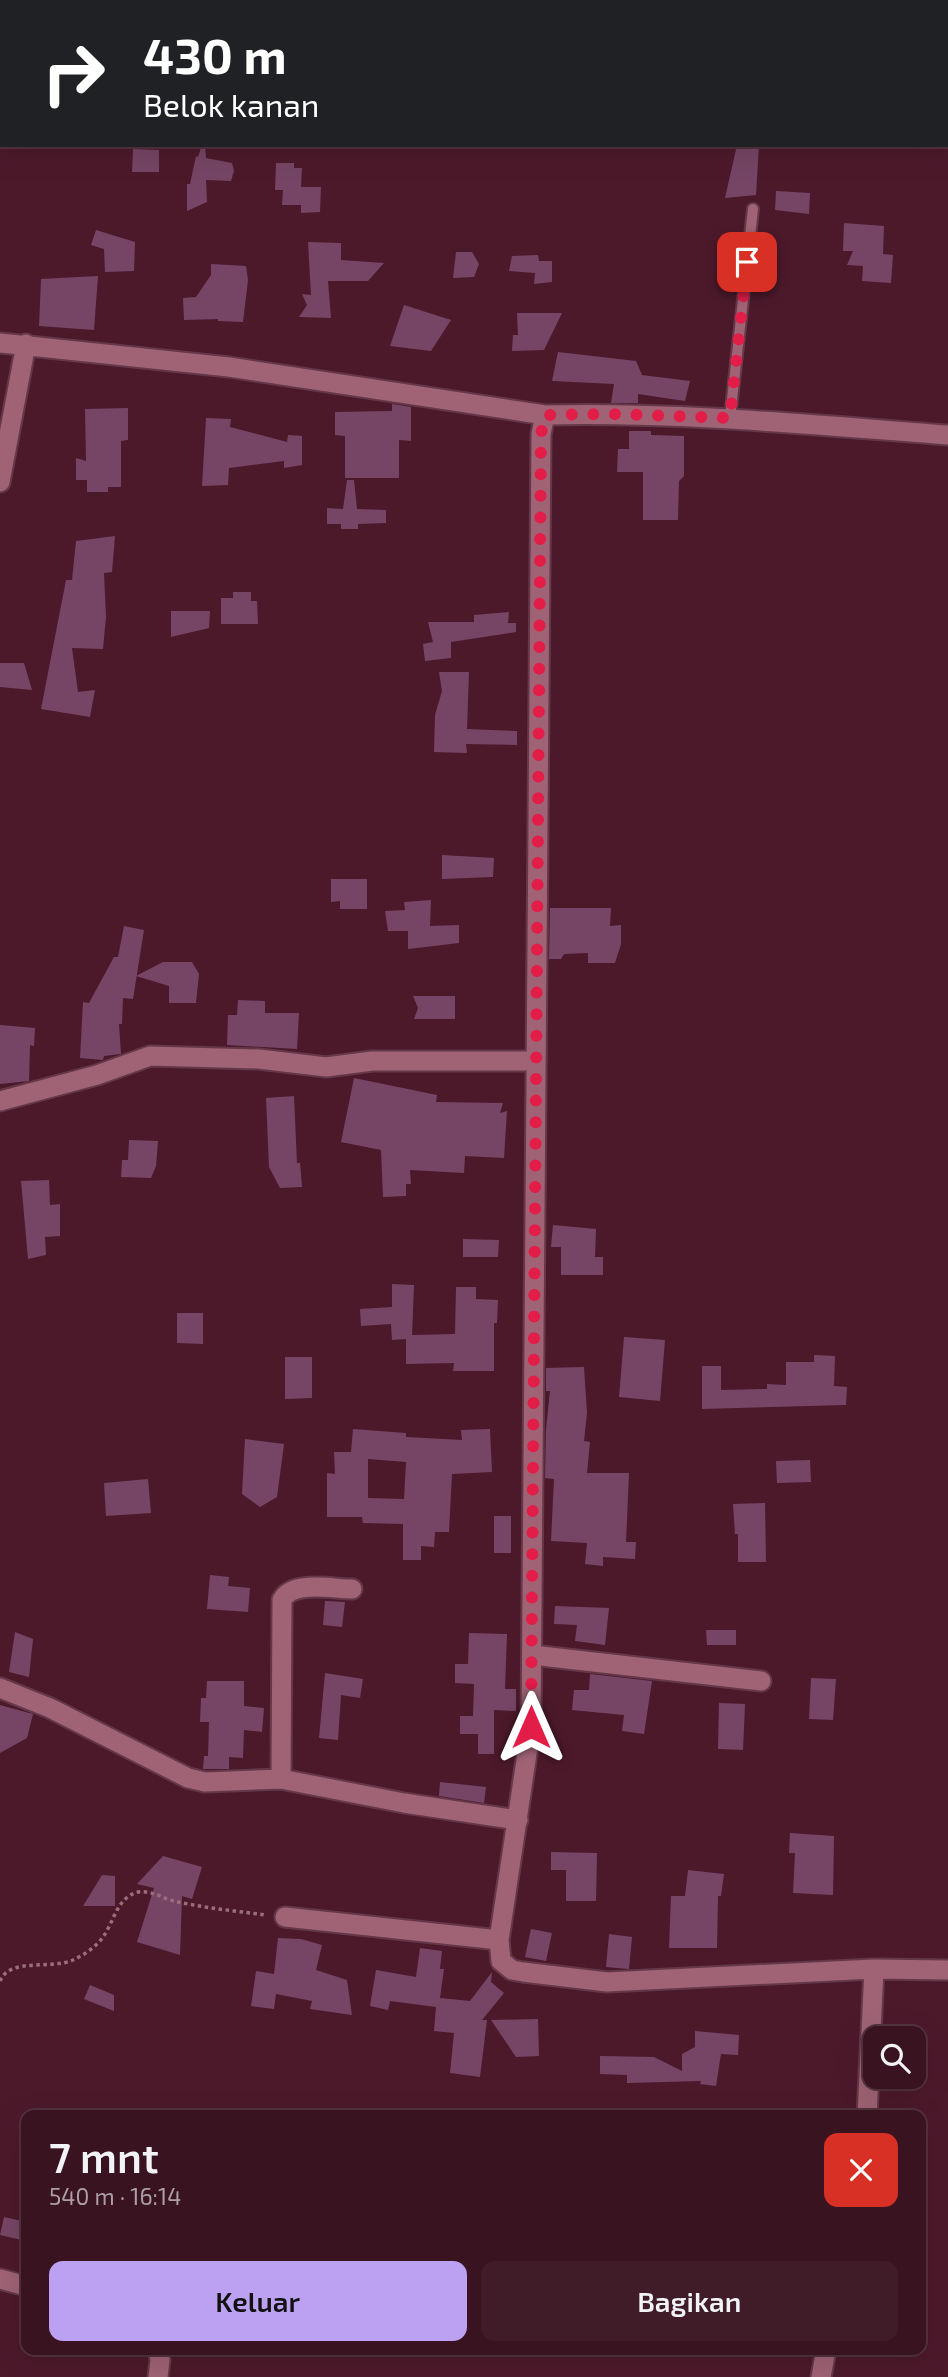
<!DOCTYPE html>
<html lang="id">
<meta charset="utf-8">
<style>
body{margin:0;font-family:"Exo 2",sans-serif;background:#401c29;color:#f1f3f6;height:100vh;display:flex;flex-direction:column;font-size:26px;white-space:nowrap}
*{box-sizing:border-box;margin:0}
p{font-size:23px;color:#ab9ea5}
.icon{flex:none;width:38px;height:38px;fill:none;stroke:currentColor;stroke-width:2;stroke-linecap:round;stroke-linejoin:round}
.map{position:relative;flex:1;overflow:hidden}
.details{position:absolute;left:21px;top:2110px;width:905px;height:245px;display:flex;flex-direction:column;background:#391320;border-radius:14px;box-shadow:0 7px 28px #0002,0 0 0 2px #53323e}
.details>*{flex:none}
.guide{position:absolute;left:0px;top:0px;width:948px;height:147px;box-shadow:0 7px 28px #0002,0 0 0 2px #53323e;background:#202124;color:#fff;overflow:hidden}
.fabs{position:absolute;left:863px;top:2026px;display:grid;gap:14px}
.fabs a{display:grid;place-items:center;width:63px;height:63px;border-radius:14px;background:#391320;box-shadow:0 7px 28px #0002,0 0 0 2px #53323e;font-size:35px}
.pin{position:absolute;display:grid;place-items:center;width:60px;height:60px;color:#fff;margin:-30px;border-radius:14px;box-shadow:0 4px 10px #0006}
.me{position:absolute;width:77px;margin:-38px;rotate:0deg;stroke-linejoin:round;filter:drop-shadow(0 0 5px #0008)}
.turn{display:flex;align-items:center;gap:24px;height:147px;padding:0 28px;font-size:32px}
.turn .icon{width:91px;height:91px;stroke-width:2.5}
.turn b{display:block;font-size:49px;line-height:60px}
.round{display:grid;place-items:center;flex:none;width:74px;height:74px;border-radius:14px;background:#401c29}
.summary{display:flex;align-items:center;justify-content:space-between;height:119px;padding:0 28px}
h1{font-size:42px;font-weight:600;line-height:52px}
.primary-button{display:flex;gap:14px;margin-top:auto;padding:14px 28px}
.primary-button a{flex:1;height:80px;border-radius:14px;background:#bca0f2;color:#111;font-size:28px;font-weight:600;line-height:80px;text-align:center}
.primary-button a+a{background:#401c29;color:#f1f3f6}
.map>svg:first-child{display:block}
</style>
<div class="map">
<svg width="948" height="2377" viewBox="0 0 948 2377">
<rect width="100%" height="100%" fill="#4c192b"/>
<path fill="#764565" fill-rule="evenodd" d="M202,145H205L206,158L232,163L234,171L231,181L206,180L207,202L187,211V184H190L196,156L198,157Z
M737,145H759L756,195L725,198Z
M133,149L159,150V172H132Z
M276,163H294V168H302L301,187H321L320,212L301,213V205H282L283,190H275Z
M776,191L810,193L809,214L775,210Z
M844,223L884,226L883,254L893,255L891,283L862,281L863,266L847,265L853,251H843Z
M96,230L135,242L134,271L105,272L104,249L91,245Z
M308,242L341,243V260L384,263L368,281H328L331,318L299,317L307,305L302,294L311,295Z
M456,252H472L479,264L474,277L453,278Z
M538,255L539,261H552V282L534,284L535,273L509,271L512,256Z
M211,264L246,266L248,280L243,322L218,321V319L184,320L183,298L196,297L211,275Z
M98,276L94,330L39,326L41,279Z
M404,305L451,320L431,351L390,346Z
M517,313H562L544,350L512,351L513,335H518Z
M558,352L636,361L642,375L690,381L685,401L638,394V403H611L614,384L552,381Z
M392,404L411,407V441L399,440V478H345V436L335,435V412L392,411Z
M128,408V440L121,441V487H108V492H87V480H76V458L86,461L85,409Z
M206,418L231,419L230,427L287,442L288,435L302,436V465L284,468V461L229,468L228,485L202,486Z
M629,431H651V435L684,436V476L679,481L678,520H643V472H617L618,449H629Z
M347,480H354L357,509L386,510V523L358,524V529H341V524H327V508L343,509Z
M115,536L112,572L104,573L106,617L103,649L72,648L78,692L95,690L90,717L41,709L66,580H72L76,541Z
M233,592H251V601H257L258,624H221V598H233Z
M171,611H210L209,628L171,637Z
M509,612L508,623H516V632L451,642V658L425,661L423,644L433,642L428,622H474V615Z
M0,663H24L32,690L0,687Z
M439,672H469L467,729L517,731V745L466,744L467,753L434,752L435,715L442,691Z
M442,855L494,858L493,877L442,879Z
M331,879H367V909H340V901L331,902Z
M431,900L430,926L459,925V943L408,949V931H388L385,911L405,910L404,902Z
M550,908H611L610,926L621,925V944L615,963H588V953L564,954L561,959H549Z
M124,926L144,930L133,999L123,998L122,1024H119L121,1054L104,1056L103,1060L80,1058L83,1002L89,1003L114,957H118Z
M163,962H192L199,974L196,1003H169V986L136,976Z
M413,996H455V1019H414L418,1008Z
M238,1000L265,1001V1013H299L297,1049L227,1045L228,1015H237Z
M0,1025L35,1028L34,1046L30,1045L29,1081L0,1084Z
M354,1078L437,1095L436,1102L503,1103L500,1113L507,1111L504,1158L465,1156L464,1173L410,1170L411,1184H406V1196L383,1197L381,1150L341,1142Z
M294,1096L297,1163H300L302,1187L280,1188L269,1167L266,1098Z
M129,1140L158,1141L156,1166L151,1178L121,1177L122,1160H128Z
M49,1180L50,1205L60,1204V1236L45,1237L46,1255L28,1259L21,1181Z
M553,1225L596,1229L595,1257H603V1275H561V1247H551Z
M463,1239L499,1240L498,1257H463Z
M392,1284L414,1285L412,1335L455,1334L456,1287H476V1299L498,1300L497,1323H494V1371H453L454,1363L406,1364V1339L392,1340L391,1324L361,1326L360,1309L392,1307Z
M177,1313H203V1344L177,1343Z
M624,1337L665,1340L660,1401L619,1397Z
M814,1355L835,1356L834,1386L847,1387L846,1405L702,1409V1366H721V1390L767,1389V1384L786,1385V1362H814Z
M285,1357H312V1398L285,1399Z
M584,1367L587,1413L584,1441L590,1442L587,1473H629L626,1542H636L635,1559L603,1557V1566L585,1564L587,1543L551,1541L554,1479L545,1478L546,1429L550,1391H546V1368Z
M353,1429L406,1433V1437L462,1440L461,1430L490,1429L492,1472L452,1474L449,1532H435L434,1547L421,1546V1560H403V1524L363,1523L362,1517H327V1473L335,1474L334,1452H351ZM368,1459L406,1462L404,1499L368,1498Z
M245,1439L284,1444L277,1497L260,1507L242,1494Z
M810,1460L811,1482L777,1483L776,1461Z
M148,1479L151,1513L106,1516L104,1483Z
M765,1503L766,1562H738V1534H735L733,1504Z
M494,1516H511V1553H494Z
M210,1575L229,1577L228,1586L250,1588L248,1612L207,1609Z
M325,1601L345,1602L342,1627L323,1625Z
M555,1606L609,1608L605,1645L575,1641L577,1625L554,1624Z
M706,1630H736V1645H707Z
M15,1632L33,1639L29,1677L9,1672Z
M469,1633L507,1634L505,1689H516V1711L494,1710V1754H478V1734H460V1716H473L474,1684L455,1683V1664H468Z
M325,1673L363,1679L360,1698L341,1695L338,1740L319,1738Z
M590,1674L652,1681L644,1734L622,1731L624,1715L572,1710L574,1690H589Z
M811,1678L836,1679L833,1720L809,1719Z
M207,1681H244V1706L264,1708L262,1732L244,1730L243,1758L229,1757V1769H203L204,1756H208L209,1722H200L201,1698H206Z
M719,1703L745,1704L743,1750L718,1749Z
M0,1705L33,1714L27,1738L0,1753Z
M440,1782L486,1787L484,1803L439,1796Z
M790,1833L834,1836L833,1895L793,1893L795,1853H789Z
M551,1852L597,1853L596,1901H566V1870H551Z
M163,1856L202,1867L192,1899L182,1896L180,1955L137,1942L154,1888L137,1884Z
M688,1870L724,1874L721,1896H718L717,1948H669L671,1896H685Z
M102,1875L115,1876V1906H83Z
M531,1929L552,1933L546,1961L525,1957Z
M609,1934L632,1937L629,1969L606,1967Z
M278,1938L301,1939L322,1945L316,1970L347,1980L352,2015L310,2009L312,2001L276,1994L274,2009L251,2006L256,1971L274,1974Z
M420,1948L442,1951L440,1969H444L440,1998L470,2001L492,1972L491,1982L504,1993L482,2020H487L480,2077L450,2073L454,2033L434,2031L436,2007L390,2001L388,2010L370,2006L376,1970L416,1977Z
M90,1985L114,1995V2011L84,1999Z
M538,2019L539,2056L516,2057L491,2020Z
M695,2031L739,2035L738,2055L721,2054L716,2086L700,2084L701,2081L627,2083V2075L600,2074V2056L654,2057L682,2071V2054L695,2047Z
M4,2217L26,2222V2241L0,2235Z"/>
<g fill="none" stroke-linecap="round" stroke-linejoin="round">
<g stroke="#643849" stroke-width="14">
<path id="service" d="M730,418L753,209"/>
</g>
<g stroke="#643849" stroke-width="23">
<path id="minor" d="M0,343L229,367L545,415
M0,482L26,344
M0,1101L97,1075L150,1056L259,1059L326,1067L372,1061H536
M532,1655L761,1681
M0,1688L50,1708L188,1778L205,1782L281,1779L404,1803L518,1820
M281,1779L282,1600C292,1580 332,1589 352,1589
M285,1917L499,1940
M874,1969L607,1982L523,1972L512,1970L501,1961L499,1940L531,1727L541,434L545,415C680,412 814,425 948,435
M867,2116L874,1969L948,1970
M0,2279L26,2286
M158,2350L160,2360L158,2377
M821,2377L826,2350"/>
</g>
<path stroke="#9a6e7c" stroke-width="3.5" stroke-dasharray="3.5 3.5" stroke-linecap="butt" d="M0,1981C10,1957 51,1970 73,1960C84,1955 96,1947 103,1937C114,1922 117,1897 138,1892C151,1890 162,1898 174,1901C204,1908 236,1911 266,1915"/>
<use href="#service" stroke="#9f6375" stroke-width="10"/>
<use href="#minor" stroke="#9f6375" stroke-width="19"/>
</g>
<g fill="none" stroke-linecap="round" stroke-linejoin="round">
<path stroke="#e11d48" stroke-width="12" stroke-dasharray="0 21.6" d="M531,1727L541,434L545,415L611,414L730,418L747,262"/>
</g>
</svg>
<div class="fabs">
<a><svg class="icon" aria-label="search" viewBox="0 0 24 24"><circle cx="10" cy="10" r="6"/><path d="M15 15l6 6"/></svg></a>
</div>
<div class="pin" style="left:747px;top:262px;background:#d93025"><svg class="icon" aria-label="arrive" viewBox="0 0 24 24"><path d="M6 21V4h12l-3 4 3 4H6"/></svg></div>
<svg class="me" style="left:531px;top:1727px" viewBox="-20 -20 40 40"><path d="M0-17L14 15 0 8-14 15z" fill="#e11d48" stroke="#fff" stroke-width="4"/></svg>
<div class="guide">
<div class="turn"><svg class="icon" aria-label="right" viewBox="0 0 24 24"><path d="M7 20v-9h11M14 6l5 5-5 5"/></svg><div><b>430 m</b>Belok kanan</div></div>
</div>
<section class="details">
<div class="summary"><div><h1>7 mnt</h1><p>540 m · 16:14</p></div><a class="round" style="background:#d93025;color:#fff"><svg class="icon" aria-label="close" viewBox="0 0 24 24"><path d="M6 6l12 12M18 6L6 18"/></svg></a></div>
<div class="primary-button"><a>Keluar</a><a>Bagikan</a></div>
</section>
</div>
